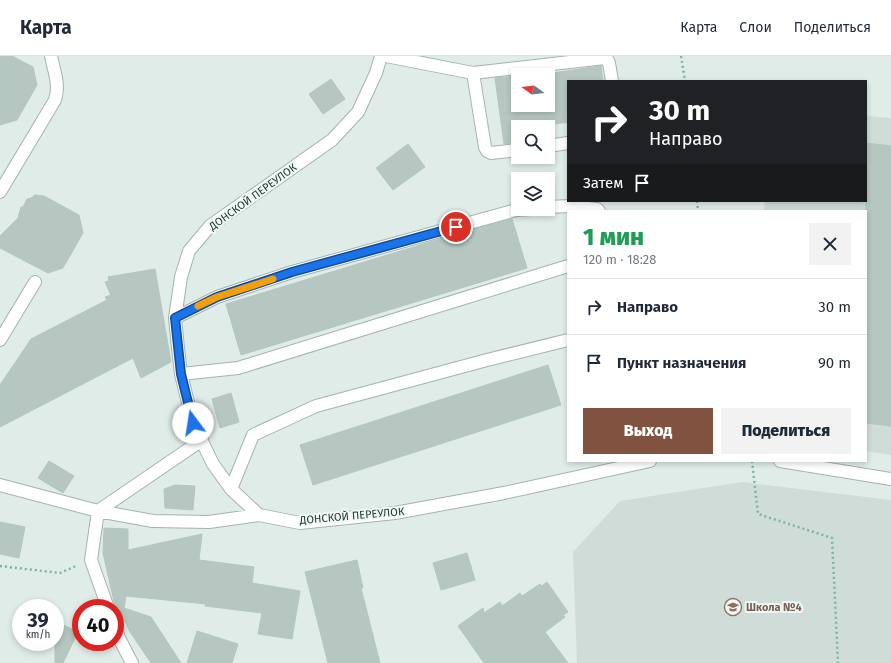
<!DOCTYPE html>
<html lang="ru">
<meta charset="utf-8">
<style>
body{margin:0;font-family:"Fira Sans",sans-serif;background:#f2f2f3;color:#1f2937;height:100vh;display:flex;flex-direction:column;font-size:15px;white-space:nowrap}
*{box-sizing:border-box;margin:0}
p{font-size:13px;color:#747a83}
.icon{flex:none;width:22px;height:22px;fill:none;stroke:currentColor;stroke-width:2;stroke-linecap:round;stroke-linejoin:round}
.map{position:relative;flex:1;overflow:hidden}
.side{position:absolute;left:567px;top:154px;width:300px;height:252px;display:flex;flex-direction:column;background:#fff;border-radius:0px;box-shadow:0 2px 6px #0003}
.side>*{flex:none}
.top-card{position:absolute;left:567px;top:24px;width:300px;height:122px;border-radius:0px;box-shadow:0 2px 6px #0003;background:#202124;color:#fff;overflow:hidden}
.needle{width:26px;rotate:285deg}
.controls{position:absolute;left:511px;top:12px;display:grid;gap:8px}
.controls a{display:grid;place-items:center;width:44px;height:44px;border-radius:0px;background:#fff;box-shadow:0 2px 6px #0003;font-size:20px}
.speed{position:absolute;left:12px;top:543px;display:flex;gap:8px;font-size:20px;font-weight:700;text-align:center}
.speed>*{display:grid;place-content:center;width:52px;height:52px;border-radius:50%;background:#fff;box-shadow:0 2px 6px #0003;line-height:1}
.speed small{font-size:10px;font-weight:400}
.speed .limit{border:6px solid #d22;background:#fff;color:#111}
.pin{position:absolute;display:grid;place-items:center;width:34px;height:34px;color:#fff;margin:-17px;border:2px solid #fff;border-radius:50%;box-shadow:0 1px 4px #0007}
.me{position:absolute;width:44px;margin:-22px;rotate:346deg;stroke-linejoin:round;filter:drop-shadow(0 0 3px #0008)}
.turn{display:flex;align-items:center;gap:14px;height:84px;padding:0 16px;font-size:18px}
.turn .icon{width:52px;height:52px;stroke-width:2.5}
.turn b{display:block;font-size:28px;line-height:34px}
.then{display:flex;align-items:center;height:38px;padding:0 16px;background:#0003;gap:8px;font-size:15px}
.round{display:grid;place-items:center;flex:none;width:42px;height:42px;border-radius:0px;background:#f2f2f3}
.head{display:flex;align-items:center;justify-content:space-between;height:68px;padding:0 16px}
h1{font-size:24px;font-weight:800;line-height:30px;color:#1e9e55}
.action{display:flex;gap:8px;margin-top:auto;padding:8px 16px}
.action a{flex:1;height:46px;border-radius:0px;background:#825241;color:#fff;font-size:16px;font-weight:800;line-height:46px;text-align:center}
.action a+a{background:#f2f2f3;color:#1f2937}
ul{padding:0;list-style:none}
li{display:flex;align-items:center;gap:12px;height:56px;padding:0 16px;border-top:1px solid #e0e1e3}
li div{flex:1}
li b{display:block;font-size:15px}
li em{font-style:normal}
header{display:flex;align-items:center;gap:24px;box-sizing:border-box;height:56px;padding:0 20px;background:#fff;border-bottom:1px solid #e0e1e3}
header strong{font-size:19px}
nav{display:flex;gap:22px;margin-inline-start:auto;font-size:14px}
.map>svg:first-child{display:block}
</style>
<header>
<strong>Карта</strong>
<nav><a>Карта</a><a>Слои</a><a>Поделиться</a></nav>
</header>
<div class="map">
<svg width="891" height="607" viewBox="0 0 891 607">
<rect width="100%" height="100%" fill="#e0ece8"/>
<path fill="#cfdcd7" d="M866,60L891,62V399L866,395V155H764L765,145H866Z
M742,426L891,444V607H577L573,496L620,445Z"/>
<path fill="#b6c7c1" stroke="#b2c7bf" d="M0,0H12L33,11L37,29L17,64L0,69Z
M601,10L603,25H568V66L534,71H518V87L504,88L495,22L518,20V49H548V19H538Z
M331,23L345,43L323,58L309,38Z
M866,87L891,90V370L866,367Z
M408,88L425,111L393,134L376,112Z
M35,139L44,140L79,159L83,177L63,212L48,217L0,192V180L18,162L21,151H23L27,143L31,142Z
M512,163L527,212L241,299L226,248L463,176Z
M155,213L171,306L141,322L133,302L0,371V329L31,283L107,244L105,241L111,239L105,226L109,225L108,221Z
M548,309L561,349L313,429L300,389Z
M231,337L239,366L220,372L212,343Z
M49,405L74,420L63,437L38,422Z
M175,429L195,430L193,454L165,452L164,433Z
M0,466L25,471L19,502L0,498Z
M104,472L128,473V494L202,478L199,504L254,511L252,527L300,535L292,583L258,578L262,557L205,550L206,548L126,540L124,552L151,561L181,607H151L130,576L122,559L121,565L118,563L103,497Z
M467,497L475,524L441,534L433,507Z
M357,504L363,532H361L380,607H328L305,516Z
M547,526L568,556L563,559L565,561L545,576L568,607H484L458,570L483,552L484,557L500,546L502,550L520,537L522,540L540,528L542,530Z
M55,565L78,576L63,607H55Z
M197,575L238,588L232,607H187Z"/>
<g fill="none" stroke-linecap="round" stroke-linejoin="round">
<g stroke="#a3b4b0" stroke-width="14">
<path id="minor" d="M381,0L376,17L358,56L332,84L210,170L189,195L181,221L175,262L178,292L181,318L193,367L213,408L231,433L259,459L300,467L395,457L504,437L650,405
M386,0L473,17L605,2L607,3L609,7L612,25
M473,17L485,91L487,95L491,97L518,94
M548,90L568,87
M0,136L55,44C60,29 54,15 51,0
M548,151L570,150L597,153L599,155
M175,262L217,241L292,216L516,154L531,153
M0,284L35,226
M181,318L238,312L568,210
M780,405L891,423
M0,429L98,455L153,465L209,466L259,459
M231,433L253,379L316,350L487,304L568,284
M108,552L91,504L98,455L202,384
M115,570L119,582L132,607"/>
</g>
<path stroke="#7eb3a5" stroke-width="2.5" stroke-dasharray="2 3" stroke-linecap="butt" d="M681,0L685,25
M697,145L698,155
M752,405L758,458L832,482L838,607
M0,510L60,517L76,510"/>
<use href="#minor" stroke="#fff" stroke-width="12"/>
</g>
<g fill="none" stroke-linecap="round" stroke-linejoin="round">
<g stroke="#114b97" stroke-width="10">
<path id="route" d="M193,367L181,318L175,262L217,241L292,216L456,171"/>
</g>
<use href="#route" stroke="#1a73e8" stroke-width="7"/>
<path stroke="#f59e0b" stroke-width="7" d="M198,250L217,241L273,223"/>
</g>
<defs>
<g id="school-ring" transform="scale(0.9)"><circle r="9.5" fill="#f1f9f5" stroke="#8d6e63" stroke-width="1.5"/><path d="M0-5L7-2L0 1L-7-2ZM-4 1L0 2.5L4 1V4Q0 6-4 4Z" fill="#8d6e63"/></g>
</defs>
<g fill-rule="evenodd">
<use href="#school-ring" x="733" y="551"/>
</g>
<g text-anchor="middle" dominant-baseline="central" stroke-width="4" stroke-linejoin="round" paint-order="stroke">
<g font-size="11" fill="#203e38" stroke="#f1f9f5">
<text transform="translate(253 141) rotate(-36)">ДОНСКОЙ ПЕРЕУЛОК</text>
<text transform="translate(352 460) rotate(-5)">ДОНСКОЙ ПЕРЕУЛОК</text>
</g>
<g font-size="11" font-weight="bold" fill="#785e54" stroke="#f1f9f5" text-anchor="start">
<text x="746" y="551">Школа №4</text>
</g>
</g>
</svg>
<div class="controls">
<a><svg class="needle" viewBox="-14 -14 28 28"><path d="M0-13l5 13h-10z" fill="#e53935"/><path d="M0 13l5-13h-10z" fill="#747a83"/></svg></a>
<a><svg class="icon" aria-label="search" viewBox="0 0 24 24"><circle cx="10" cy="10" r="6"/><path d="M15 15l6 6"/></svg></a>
<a><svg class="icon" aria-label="layers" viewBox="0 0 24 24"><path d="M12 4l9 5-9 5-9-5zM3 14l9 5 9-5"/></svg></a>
</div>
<div class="speed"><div>39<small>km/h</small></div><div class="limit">40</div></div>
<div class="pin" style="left:456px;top:171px;background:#d93025"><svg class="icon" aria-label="arrive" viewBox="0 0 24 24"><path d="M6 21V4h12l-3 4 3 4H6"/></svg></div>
<svg class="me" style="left:193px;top:367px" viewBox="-20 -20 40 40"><circle r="19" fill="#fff"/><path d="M0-13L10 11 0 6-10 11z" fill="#1a73e8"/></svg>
<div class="top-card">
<div class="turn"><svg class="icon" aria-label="right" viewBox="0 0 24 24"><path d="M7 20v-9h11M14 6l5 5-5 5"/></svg><div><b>30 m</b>Направо</div></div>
<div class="then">Затем<svg class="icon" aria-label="arrive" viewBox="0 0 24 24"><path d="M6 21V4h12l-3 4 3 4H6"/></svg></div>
</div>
<section class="side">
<div class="head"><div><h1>1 мин</h1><p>120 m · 18:28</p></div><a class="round"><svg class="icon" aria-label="close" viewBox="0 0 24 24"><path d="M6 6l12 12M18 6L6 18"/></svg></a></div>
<ul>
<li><svg class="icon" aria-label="right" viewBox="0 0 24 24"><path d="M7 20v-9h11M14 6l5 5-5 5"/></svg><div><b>Направо</b></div><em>30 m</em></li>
<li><svg class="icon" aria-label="arrive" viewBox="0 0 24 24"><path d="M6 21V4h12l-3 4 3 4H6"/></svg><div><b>Пункт назначения</b></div><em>90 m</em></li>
</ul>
<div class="action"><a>Выход</a><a>Поделиться</a></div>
</section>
</div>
